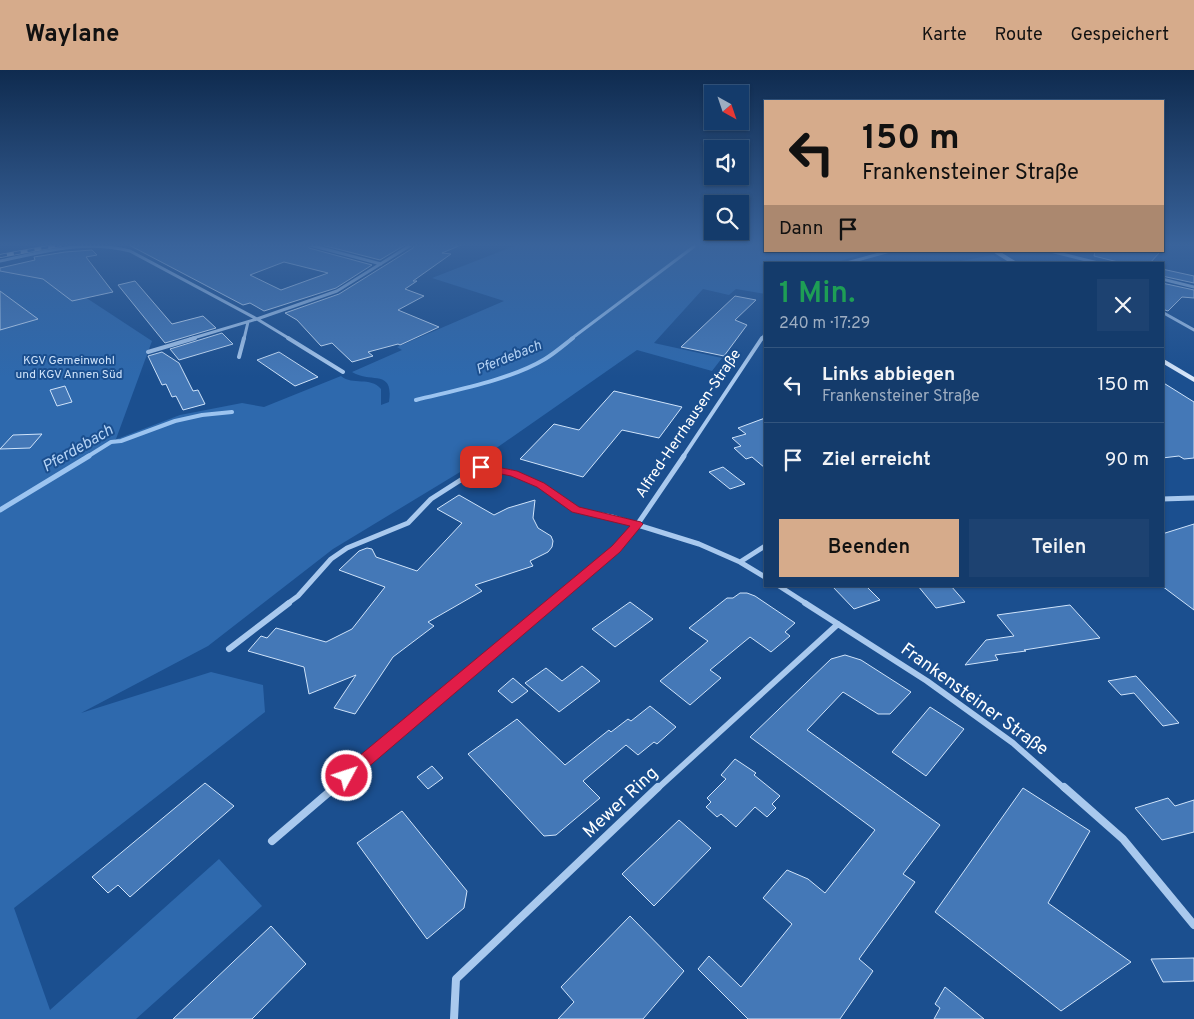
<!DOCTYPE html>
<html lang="de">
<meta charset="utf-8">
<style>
body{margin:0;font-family:Overpass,sans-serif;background:#1d4271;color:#f1f3f6;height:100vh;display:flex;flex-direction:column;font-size:19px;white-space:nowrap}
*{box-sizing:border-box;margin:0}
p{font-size:16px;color:#9dadc1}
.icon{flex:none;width:28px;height:28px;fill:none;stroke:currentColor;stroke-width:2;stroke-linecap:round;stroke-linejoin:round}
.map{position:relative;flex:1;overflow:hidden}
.side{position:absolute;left:764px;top:192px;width:400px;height:325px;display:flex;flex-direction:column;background:#143b6b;border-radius:0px;box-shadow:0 1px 4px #0004,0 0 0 1px #33557e}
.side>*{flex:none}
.hud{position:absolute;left:764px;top:30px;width:400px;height:152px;border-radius:0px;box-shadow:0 1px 4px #0004,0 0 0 1px #33557e;background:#d6ab8b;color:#111;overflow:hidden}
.needle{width:32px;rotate:140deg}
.controls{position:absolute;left:704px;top:15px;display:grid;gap:10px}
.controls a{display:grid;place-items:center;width:45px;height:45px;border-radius:0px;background:#143b6b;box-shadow:0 1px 4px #0004,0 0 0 1px #33557e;font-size:25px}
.pin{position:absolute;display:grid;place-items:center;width:42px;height:42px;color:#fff;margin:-21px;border-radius:10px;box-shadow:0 2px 8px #0006}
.me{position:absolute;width:55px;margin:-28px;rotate:50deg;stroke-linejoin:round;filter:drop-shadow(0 0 4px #0008)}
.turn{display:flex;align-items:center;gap:18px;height:105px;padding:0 15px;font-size:22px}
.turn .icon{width:65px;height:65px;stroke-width:2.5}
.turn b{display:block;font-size:35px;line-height:42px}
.then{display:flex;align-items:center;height:48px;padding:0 15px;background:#0003;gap:10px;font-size:19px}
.round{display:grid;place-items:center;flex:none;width:52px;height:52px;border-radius:0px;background:#1d4271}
.summary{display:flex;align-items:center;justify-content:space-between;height:85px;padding:0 15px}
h1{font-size:30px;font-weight:600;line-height:38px;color:#1e9e55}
.action{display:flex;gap:10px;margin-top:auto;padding:10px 15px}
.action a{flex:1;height:58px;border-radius:0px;background:#d6ab8b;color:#111;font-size:20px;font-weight:600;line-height:58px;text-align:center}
.action a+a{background:#1d4271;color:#f1f3f6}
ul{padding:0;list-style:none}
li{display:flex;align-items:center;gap:15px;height:75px;padding:0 15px;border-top:1px solid #33557e}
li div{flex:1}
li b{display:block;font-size:19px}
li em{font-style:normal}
header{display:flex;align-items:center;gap:30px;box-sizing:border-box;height:70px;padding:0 25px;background:#d6ab8b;color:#111}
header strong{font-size:24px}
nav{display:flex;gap:28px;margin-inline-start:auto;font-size:18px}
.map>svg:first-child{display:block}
</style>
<header>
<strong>Waylane</strong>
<nav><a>Karte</a><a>Route</a><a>Gespeichert</a></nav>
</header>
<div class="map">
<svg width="1194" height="949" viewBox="0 0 1194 949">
<rect width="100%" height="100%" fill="#1b4f8f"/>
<path fill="#2e69ad" d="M517,175H765V181H872L831,194H765V224L736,219L729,225L703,219L654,273L722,288L712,301L637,280L475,393L333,479L208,576L81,643L211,602L263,615L265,642L14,838L50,940L219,789L262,836L136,949H0V441L117,369L180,345L242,333L264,337L341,306C353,316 370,306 381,319V335L389,332C394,298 371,314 352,302L402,280L397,277L504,231L432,208Z
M993,185L1006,194H945Z
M0,197L53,206L152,271L116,369L0,438Z"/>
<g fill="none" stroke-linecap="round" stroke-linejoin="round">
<path stroke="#9cc4f0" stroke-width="3" d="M571,269L696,175"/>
<path stroke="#9cc4f0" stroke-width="4" d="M416,330C456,320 510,310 545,289C555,283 564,275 573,268
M87,387L111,372L121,371L175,351L202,345L232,342"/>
<path stroke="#9cc4f0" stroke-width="5" d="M0,440L89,386"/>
</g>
<path fill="#4478b7" stroke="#cfe3fa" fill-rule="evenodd" d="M129,175H307L309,178L372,195L336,218L264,241L250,233L243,235ZM284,192L328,203L281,220L250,205Z
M322,175H405L380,190Z
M414,175H461L442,183L451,184L413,211H417L405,219L424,226L398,240L439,257L400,275L398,274L368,282L373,286L352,292L332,273L321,276L297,250L285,243L339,224L413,178Z
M92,180L97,185L86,187L113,222L72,231L43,209L0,201V198L35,190L34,187L65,182Z
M1095,181H1161L1149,194H1126L1094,186Z
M1162,199L1194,206V213L1162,206Z
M135,211L172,254L203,246L216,258L165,273L118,215Z
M1162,213L1194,220V228L1182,227L1168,241L1162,239Z
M0,221L38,249L0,260Z
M735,226L756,230L735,250L747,255L724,286L681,277Z
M222,263L233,274L179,290L170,279Z
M162,282L179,293L193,321L198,320L205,334L183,340L176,326L172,327L166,314L162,315L148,286Z
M279,282L318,307L295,316L257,290Z
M1162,312L1194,332V388L1184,389L1179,386L1162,388Z
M65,316L72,332L57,336L50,320Z
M614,321L682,337L659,368L622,360L583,407L520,389L554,354L579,360Z
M765,348V398L752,387L746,389L734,378L741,376L732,368L746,364L738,358Z
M42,364L30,378L0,379L13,365Z
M723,397L745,414L730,419L709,402Z
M459,425L494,445L508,438L535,430L533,448L538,458L551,466L553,471L552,477L548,482L530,491L533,496L475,515L482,521L428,552L434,556L393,587L355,644L334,638L356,605L309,624L304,597L248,581L261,566L267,568L276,558L326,572L352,559L385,517L339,500L359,481L367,478L372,479L376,487L417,501L462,453L437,439Z
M1194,454V540L1162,516V464Z
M832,516H866L880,530L854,539Z
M918,516H951L965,532L936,538Z
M740,523H747L755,526L795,553L785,562L790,566L771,582L750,567L710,600L721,608L690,635L660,611L708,571L689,558L727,528H733Z
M630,532L653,549L615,577L592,559Z
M1070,535L1100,568L1024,580L1026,581L995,585L998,590L965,595L986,570L1014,566L997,545Z
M845,585L861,590L911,622L890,644H878L843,622L807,660L940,755L903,804L915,812L859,889L873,901L840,949H748L698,899L709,886L741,917L792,854L763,828L774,815L787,800L808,809L825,823L875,760L750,667L831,589Z
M582,596L600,611L559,642L525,613L546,598L562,611Z
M1136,606L1179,653L1163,656L1134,623L1121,625L1108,611Z
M513,608L528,621L512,633L498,621Z
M650,636L676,657L657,674L654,672L638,685L626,675L583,711L600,728L556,765L544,766L468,684L517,649L565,695L609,660L611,662L628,649L631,651Z
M930,637L964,659L926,706L892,682Z
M735,689L756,703L754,705L780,726L772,734L776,738L767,747L755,737L736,757L721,744L717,747L706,737L711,732L707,728L726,709L721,705Z
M432,696L443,708L428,719L417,707Z
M205,713L234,736L130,827L118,815L108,823L92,807Z
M1023,718L1090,761L1048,833L1131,892L1061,941L935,842Z
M1168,728L1175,736L1194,730V762L1162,770L1135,738Z
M402,741L467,821L464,838L427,869L357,773Z
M679,750L711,778L654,836L622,804Z
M630,846L684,901L643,949H558L574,932L561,917Z
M271,856L306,894L252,949H173Z
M1194,888V911L1163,912L1151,889Z
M945,917L984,949H934L940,938L935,934Z"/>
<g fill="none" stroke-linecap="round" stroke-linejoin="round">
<path stroke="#a9c9ee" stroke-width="3" d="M310,175L381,194
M1050,181L1102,194
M0,191C44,182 85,169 130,181L257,249L190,269
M843,194L890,181
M1162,209L1194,217
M1162,242L1194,260
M257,249L337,221L411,175
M257,249L290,269
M244,269L248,252
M762,269L765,264"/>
<path stroke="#a9c9ee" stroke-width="4" d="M288,268L343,302
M148,282L195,268
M239,287L244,268
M683,387L762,268"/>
<path stroke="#a9c9ee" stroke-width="5" d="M1162,429L1194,428
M740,492L765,476
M779,516L807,534
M287,534L298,526L331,489L347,478L408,453L431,429L481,397L514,403L540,415L575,440L612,447L699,474L740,492L765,507
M551,534L616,479L637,455L684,386"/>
<path stroke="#a9c9ee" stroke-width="6" d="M805,533L927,611L1013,673L1065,719
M229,579L289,533
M334,719L553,533
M657,719L838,554"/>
<path stroke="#a9c9ee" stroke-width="8" d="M1064,717L1123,769L1194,855
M272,771L335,717
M454,949L456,909L658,717"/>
<path fill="#d6e6fa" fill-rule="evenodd" d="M991,181H999L1020,194H1012Z
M1162,288L1194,307V312L1162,293Z"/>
<g stroke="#fff" stroke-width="4">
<path id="rail" d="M0,186L60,175"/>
</g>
<use href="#rail" stroke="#1b4f8f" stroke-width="2.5" stroke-dasharray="7" stroke-linecap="butt"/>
</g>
<linearGradient id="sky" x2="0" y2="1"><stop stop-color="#0f2b4f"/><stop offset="0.57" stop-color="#39639b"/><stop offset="1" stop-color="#39639b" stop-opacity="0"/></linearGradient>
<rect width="1194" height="307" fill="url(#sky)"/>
<path fill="#e11d48" stroke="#92132f" d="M481,394L517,401L544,413L579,437L641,452L643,454L620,482L352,711L347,712L341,711L339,706L341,701L612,476L630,456L572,442L537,417L511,406L477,399L476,397Z"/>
<g text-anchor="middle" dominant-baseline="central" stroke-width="4" stroke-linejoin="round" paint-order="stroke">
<g font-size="12" fill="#cfe3fa" stroke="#1b4f8f">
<text x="69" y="291">KGV Gemeinwohl<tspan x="69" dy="14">und KGV Annen Süd</tspan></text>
</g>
<g font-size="14" font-style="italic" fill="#b5d3f5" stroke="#1b4f8f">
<text transform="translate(509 288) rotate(-22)">Pferdebach</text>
</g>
<g font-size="15" fill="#fff" stroke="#1b4f8f">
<text transform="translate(689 354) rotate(-56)">Alfred-Herrhausen-Straße</text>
</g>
<g font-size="16" font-style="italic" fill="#b5d3f5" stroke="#1b4f8f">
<text transform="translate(78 379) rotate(-30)">Pferdebach</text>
</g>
<g font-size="18" fill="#fff" stroke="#1b4f8f">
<text transform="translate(974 630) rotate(36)">Frankensteiner Straße</text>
<text transform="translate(621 733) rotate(-43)">Mewer Ring</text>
</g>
</g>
</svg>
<div class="controls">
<a><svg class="needle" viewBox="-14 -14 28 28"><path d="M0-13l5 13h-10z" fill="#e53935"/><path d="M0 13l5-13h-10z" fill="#9dadc1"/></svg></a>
<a><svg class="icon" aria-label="sound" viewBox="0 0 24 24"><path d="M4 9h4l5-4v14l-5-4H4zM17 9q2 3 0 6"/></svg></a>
<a><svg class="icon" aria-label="search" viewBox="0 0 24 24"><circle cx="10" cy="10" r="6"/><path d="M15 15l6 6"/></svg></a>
</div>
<div class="pin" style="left:481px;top:397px;background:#d93025"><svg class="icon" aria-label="arrive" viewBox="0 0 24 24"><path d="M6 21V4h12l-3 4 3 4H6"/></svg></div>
<svg class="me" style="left:347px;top:706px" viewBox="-20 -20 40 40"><circle r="17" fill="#e11d48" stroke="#fff" stroke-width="3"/><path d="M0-11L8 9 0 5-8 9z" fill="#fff"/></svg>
<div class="hud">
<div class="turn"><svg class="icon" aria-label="left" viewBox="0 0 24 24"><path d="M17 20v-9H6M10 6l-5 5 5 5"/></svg><div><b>150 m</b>Frankensteiner Straße</div></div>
<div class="then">Dann<svg class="icon" aria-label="arrive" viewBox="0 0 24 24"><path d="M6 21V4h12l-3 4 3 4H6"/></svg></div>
</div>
<section class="side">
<div class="summary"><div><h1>1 Min.</h1><p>240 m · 17:29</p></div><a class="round"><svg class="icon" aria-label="close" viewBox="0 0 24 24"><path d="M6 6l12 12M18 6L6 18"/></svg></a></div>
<ul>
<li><svg class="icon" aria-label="left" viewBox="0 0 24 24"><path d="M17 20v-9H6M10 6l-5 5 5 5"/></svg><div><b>Links abbiegen</b><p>Frankensteiner Straße</p></div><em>150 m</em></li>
<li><svg class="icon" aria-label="arrive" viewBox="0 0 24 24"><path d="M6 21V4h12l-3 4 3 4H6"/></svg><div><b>Ziel erreicht</b></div><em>90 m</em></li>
</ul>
<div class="action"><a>Beenden</a><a>Teilen</a></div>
</section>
</div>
